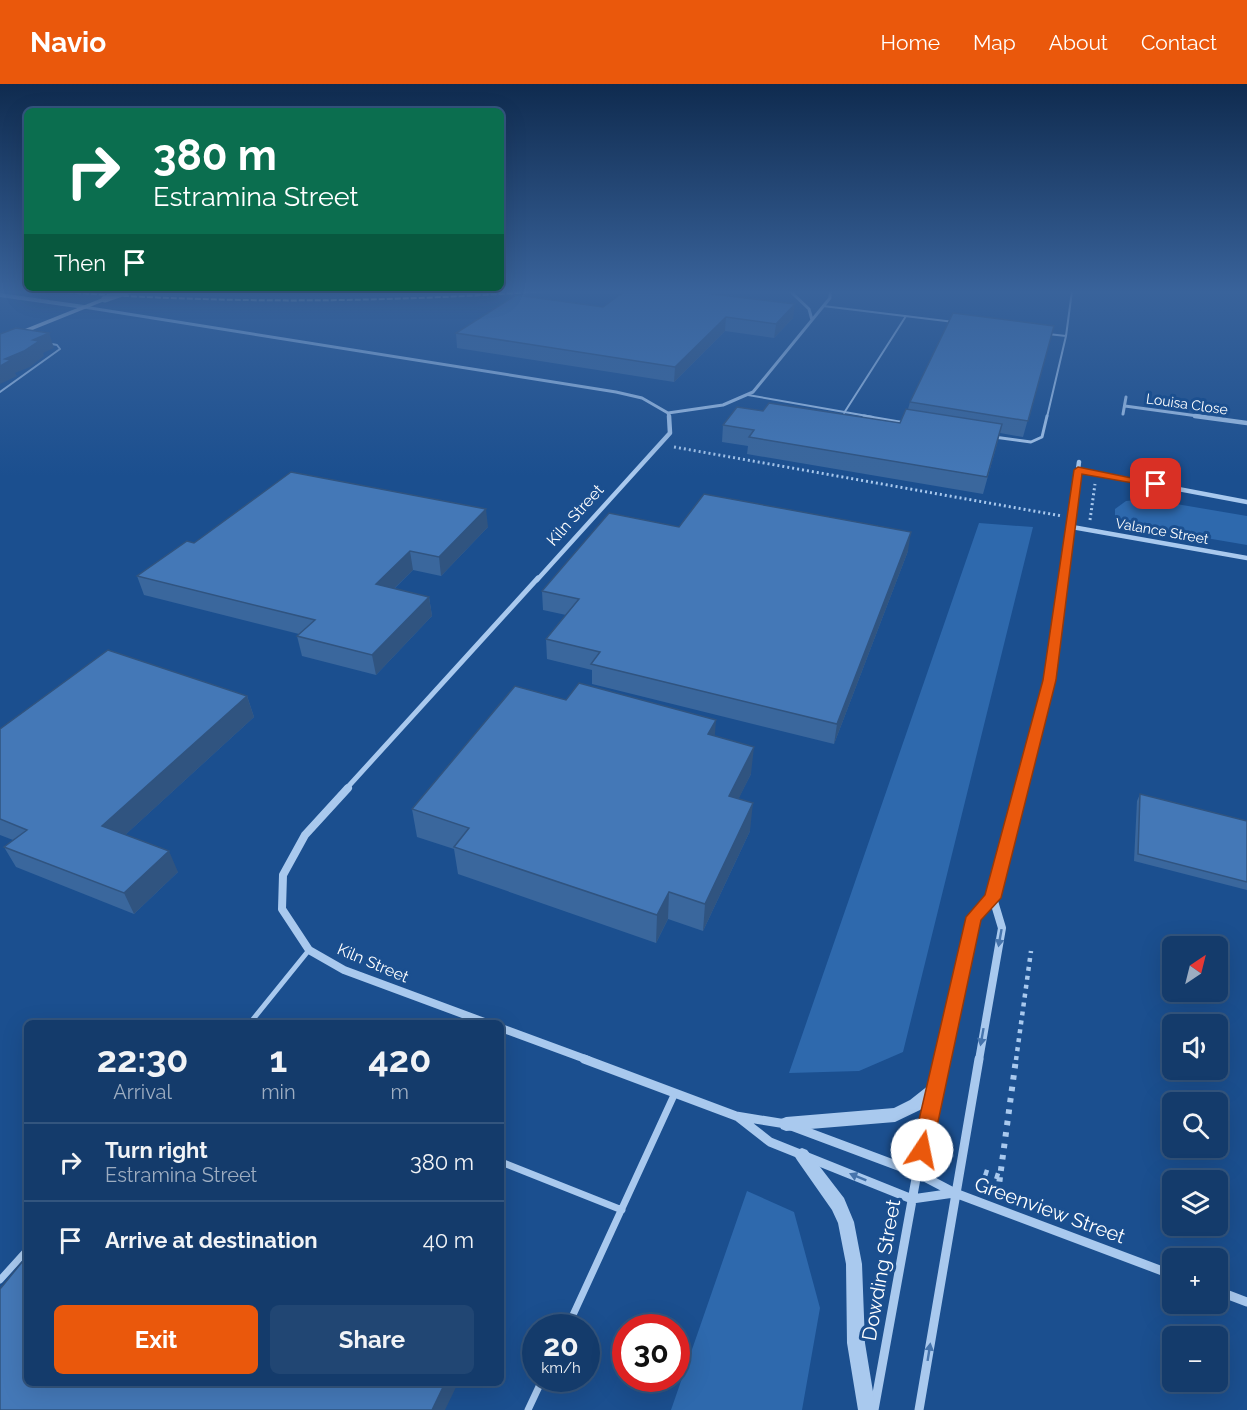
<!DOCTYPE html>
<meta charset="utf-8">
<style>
body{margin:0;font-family:Raleway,sans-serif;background:#214673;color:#f1f3f6;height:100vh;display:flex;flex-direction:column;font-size:22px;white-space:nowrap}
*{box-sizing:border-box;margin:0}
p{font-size:20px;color:#9dadc1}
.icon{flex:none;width:33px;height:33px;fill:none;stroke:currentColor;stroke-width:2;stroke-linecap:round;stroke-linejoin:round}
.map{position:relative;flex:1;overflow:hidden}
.side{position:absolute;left:24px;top:936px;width:480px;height:366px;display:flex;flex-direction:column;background:#143b6b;border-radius:9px;box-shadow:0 6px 24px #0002,0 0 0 2px #33557e}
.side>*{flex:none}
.top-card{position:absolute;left:24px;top:24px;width:480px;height:183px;border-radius:9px;box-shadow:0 6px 24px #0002,0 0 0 2px #33557e;background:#0b6e4f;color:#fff;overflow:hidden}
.needle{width:39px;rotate:35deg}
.controls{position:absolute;left:1162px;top:852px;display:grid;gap:12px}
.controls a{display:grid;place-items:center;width:66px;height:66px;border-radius:9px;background:#143b6b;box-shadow:0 6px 24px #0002,0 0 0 2px #33557e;font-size:30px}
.speed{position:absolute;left:522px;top:1230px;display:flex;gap:12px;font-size:30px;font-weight:700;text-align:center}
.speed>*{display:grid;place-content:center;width:78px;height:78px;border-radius:50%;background:#143b6b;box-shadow:0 6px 24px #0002,0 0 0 2px #33557e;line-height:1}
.speed small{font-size:15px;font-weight:400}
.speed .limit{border:9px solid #d22;background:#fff;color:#111}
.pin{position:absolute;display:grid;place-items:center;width:51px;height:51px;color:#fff;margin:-26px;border-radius:12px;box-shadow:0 3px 9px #0006}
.me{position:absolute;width:66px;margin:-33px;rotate:11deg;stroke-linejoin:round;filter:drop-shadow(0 0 4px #0008)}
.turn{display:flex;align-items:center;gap:21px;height:126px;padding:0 30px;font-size:27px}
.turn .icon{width:78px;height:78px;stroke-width:2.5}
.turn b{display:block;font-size:42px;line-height:51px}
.then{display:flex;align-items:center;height:57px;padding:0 30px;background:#0003;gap:12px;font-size:22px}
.eta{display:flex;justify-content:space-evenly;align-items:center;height:102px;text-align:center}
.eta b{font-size:36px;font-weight:700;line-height:42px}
.primary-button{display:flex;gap:12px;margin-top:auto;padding:12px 30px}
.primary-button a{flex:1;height:69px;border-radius:9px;background:#ea580c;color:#fff;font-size:24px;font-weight:700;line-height:69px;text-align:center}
.primary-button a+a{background:#214673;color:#f1f3f6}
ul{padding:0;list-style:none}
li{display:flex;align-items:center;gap:18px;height:78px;padding:0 30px;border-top:2px solid #33557e}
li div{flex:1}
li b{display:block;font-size:22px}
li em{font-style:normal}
header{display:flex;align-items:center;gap:36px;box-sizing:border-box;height:84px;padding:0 30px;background:#ea580c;color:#fff}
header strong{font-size:28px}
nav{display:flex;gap:33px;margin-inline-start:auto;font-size:21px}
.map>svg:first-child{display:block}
</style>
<header>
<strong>Navio</strong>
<nav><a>Home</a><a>Map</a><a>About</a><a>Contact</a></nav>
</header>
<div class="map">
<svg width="1247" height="1326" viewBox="0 0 1247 1326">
<rect width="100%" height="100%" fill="#1b4f8f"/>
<path fill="#2e69ad" d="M1147,415L1247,432V461L1171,448L1115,433V425L1126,417Z
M979,439L1033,443L903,968L859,987L789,989Z
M747,1107L794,1128L820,1224L802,1326H671Z"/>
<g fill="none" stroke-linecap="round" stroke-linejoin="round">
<path stroke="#a9c9ee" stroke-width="3" stroke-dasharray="2 3" stroke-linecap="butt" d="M674,363L1062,432
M1090,436L1095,400"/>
<path stroke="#a9c9ee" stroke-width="4.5" stroke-dasharray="4 5" stroke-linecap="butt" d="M1016,976L1031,867"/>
<path stroke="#a9c9ee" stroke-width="6" stroke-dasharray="4.5 7" stroke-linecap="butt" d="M984,1088L1000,1093L1016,975
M998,1109L1000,1093"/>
<path stroke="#a9c9ee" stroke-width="2" d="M823,222L954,238
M1048,250L1066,252
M0,308L60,265L57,261L47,259
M748,311L873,333
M844,329L906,232
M1047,333L1066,252L1072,207"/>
<path stroke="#a9c9ee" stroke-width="3" d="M864,332L905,339
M994,353L1031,358L1042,353L1047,332"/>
<path stroke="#a9c9ee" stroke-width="5" d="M250,939L309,866"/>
<path stroke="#a9c9ee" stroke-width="7" d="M501,1078L622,1126
M0,1196L27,1166
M567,1244L675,1009
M528,1326L543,1294"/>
<path stroke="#a9c9ee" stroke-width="3" d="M790,207L809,225L812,236
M84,223L616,308L642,314L668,329L669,333
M1125,322L1205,333
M668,329L723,321L753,308L830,214V207
M1123,330L1126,313"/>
<path stroke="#a9c9ee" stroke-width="4.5" d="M1195,332L1247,339
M1078,386L1247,418
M1072,443L1247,474
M537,496L670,349L669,332
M1063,496L1079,378"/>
<path stroke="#a9c9ee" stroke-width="5" d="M346,705L538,494
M1021,705L1050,596L1064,494"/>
<path stroke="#a9c9ee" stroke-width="8" d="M348,704L305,751L283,791L282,825L309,866L344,886L487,939
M501,944L588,976
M942,976L974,833L993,814L1022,704
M979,976L1002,844L993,814"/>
<path stroke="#a9c9ee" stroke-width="9" d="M584,975L736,1032L786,1040L917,1089L955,1109L1173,1191
M738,1033L770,1058L912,1115L954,1109
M1218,1207L1247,1218
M874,1326L917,1089L942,975
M919,1326L979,975"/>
<path fill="#a9c9ee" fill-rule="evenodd" d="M0,209L84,221L87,223L84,225L0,213Z
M934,999L939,1001L941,1006L939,1011L920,1026L895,1038L786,1047L781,1045L779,1040L781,1035L786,1033L894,1024L910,1016L929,1001Z
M802,1064L807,1066L844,1114L854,1138L862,1180L865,1259L876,1326H858L847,1259L846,1180L838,1139L832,1126L797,1076L794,1071L797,1066Z"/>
<path fill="#d6e6fa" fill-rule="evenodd" d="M105,213L107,216L0,259V255Z"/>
<path stroke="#fff" stroke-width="2" stroke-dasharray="6 2" stroke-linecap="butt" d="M51,207C216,220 379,219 544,207"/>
<path stroke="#d6e6fa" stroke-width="7" d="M105,215L128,207"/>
</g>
<path fill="#3a679d" d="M603,223L793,234L774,254L725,247L674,298L457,264L456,249Z
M1054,242L1023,353L1000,349L983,410L747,370L748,362L722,358L723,341L763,327L900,339L908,325L910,318Z
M488,443L441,492L413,486L394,505L429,513L432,532L376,591L302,572L297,552L299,550L144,511L137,492Z
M679,443L908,467L834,660L592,600V586L547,575L546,555L566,531L543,526L542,507Z
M247,612L254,633L125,751L178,788L134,830L16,783L4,763L13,756L0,751V645Z
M566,616L715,652L751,690L738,715L750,747L703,847L668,835L656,859L458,790L454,765L417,753L412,725Z
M1140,710L1247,737V806L1134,777L1137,717Z"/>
<path fill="#305480" d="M795,220L793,234L774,254L776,240Z
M726,233L725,247L674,298L675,283Z
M49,249L54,264L43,269L44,272L30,283L15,289L17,292L13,294L0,300V282L5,275L33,256Z
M486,425L488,443L441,492L439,473Z
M911,448L908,467L834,660L837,640Z
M410,467L413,486L379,519L376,500Z
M429,513L432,532L376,591L372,571Z
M247,612L254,633L112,763L102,742Z
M716,636L714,663L708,650Z
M754,663L751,690L726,740L729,712Z
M753,719L750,747L703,847L705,820Z
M169,767L178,788L134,830L124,809Z
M669,808L668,835L656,859L657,831Z
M445,1299H458L445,1326H432Z"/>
<path fill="#4478b7" stroke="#305480" stroke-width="1.5" d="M625,207H687L795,220L776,240L726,233L675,283L456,249L516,211L603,223Z
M953,229L1054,242L1028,337L910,318Z
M16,244L49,249L33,256L39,257L24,267L5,275L11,276L0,282V250Z
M769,319L900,339L906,325L1002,340L987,393L749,353L754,346L723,341L737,323L763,327Z
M291,388L486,425L439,473L410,467L376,500L429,513L372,571L297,552L315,536L137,492L187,457L194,459Z
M704,410L911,448L837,640L591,580L600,568L546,555L579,515L542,507L609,429L679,443Z
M108,566L247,612L102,742L169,767L124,809L4,763L27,746L0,735V645Z
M579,599L716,636L708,650L754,663L729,712L753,719L705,820L669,808L657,831L454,763L469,744L412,725L515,602L566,616Z
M1140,710L1247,737V798L1138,770Z
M27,1172V1299H445L432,1326H0V1205Z"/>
<defs><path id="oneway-solid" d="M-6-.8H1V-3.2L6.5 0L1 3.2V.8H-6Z" transform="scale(1.5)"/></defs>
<g fill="#4674ac">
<use href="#oneway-solid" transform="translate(1000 854) rotate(100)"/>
<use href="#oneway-solid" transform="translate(982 953) rotate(100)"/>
<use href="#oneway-solid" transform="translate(858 1093) rotate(-158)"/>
<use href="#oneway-solid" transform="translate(929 1268) rotate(-81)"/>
</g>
<linearGradient id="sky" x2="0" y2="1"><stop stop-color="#0f2b4f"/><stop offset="0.53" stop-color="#39639b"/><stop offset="1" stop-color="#39639b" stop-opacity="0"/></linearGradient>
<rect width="1247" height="392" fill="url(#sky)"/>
<path fill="#ea580c" stroke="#983908" stroke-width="1.5" d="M1078,383L1161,400L1156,403L1082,390L1056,596L1001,814L981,836L932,1066L929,1073L922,1075L915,1073L912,1066L966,833L985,811L1043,596L1074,386Z"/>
<g text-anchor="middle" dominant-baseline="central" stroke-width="6" stroke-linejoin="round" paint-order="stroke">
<g font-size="14" fill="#fff" stroke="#1b4f8f">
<text transform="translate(1187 320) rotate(8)">Louisa Close</text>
<text transform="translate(1162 447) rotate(10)">Valance Street</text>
</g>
<g font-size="16" fill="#fff" stroke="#1b4f8f">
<text transform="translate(575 431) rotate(-48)">Kiln Street</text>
<text transform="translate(373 879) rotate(23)">Kiln Street</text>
</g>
<g font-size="20" fill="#fff" stroke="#1b4f8f">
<text transform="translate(1050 1126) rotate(20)">Greenview Street</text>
<text transform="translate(881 1186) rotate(-80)">Dowding Street</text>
</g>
</g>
</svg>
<div class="controls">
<a><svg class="needle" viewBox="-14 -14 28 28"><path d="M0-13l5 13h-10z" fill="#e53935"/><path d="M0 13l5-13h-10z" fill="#9dadc1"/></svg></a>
<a><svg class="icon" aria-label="sound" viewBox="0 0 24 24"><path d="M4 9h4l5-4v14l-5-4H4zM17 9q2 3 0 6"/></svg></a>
<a><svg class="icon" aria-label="search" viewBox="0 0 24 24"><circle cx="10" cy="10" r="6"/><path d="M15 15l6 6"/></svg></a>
<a><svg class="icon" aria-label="layers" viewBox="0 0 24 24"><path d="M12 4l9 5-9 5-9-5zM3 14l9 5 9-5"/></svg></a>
<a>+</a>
<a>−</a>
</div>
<div class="speed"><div>20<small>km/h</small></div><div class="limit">30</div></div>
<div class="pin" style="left:1156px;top:400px;background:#d93025"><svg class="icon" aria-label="arrive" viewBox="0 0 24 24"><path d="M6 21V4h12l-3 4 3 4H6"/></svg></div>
<svg class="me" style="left:922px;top:1066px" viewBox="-20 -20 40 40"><circle r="19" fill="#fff"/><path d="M0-13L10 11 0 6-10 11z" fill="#ea580c"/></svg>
<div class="top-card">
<div class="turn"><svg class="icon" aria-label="right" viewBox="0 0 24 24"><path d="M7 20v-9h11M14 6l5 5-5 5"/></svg><div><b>380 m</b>Estramina Street</div></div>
<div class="then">Then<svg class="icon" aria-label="arrive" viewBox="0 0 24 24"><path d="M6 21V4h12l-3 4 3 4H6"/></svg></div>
</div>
<section class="side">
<div class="eta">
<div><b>22:30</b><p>Arrival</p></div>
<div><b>1</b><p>min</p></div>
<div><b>420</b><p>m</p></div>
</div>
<ul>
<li><svg class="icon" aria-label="right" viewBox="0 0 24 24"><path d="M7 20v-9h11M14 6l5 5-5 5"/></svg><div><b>Turn right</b><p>Estramina Street</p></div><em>380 m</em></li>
<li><svg class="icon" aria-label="arrive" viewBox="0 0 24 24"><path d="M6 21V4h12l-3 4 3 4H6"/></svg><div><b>Arrive at destination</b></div><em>40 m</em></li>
</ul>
<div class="primary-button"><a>Exit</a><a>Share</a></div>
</section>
</div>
